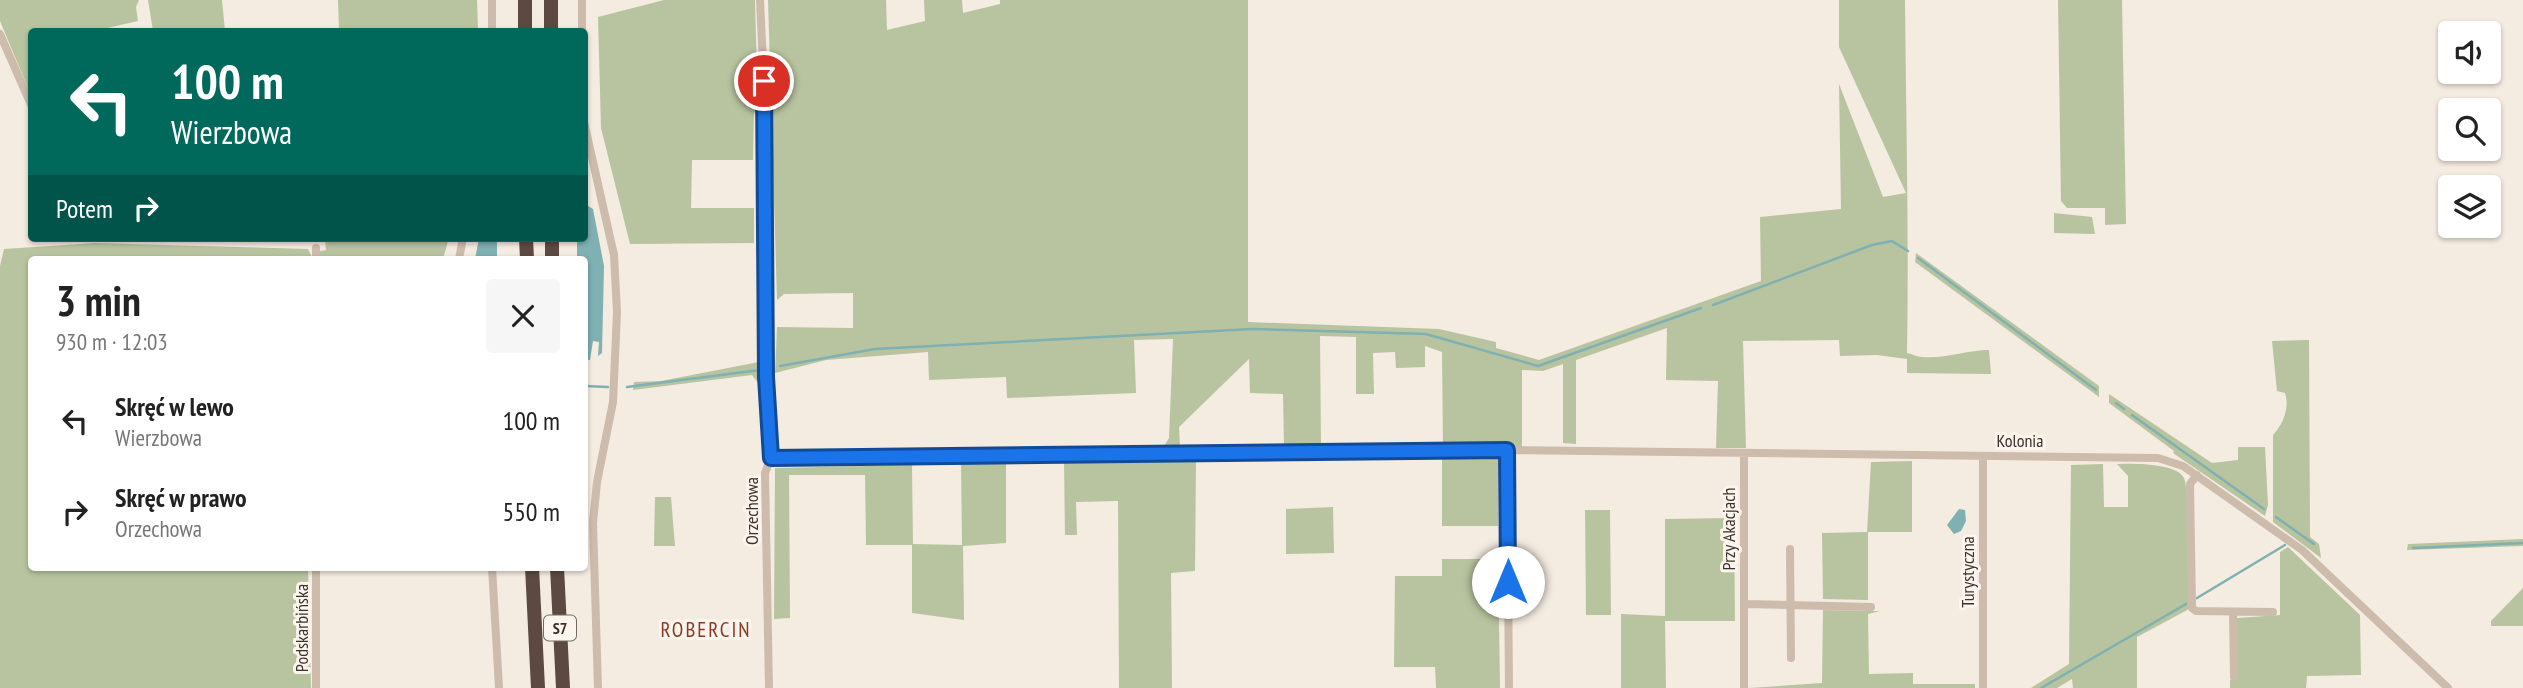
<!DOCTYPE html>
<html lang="pl">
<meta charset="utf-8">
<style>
body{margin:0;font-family:"PT Sans Narrow",sans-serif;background:#f6f6f6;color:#222;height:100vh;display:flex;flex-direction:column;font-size:26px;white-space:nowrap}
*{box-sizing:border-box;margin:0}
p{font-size:23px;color:#767676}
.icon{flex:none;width:38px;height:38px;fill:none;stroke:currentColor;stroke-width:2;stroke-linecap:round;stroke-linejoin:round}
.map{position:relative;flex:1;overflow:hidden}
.sheet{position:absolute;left:28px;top:256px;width:560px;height:315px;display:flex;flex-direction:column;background:#fff;border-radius:7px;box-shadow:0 2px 5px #0004}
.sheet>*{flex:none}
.guide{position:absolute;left:28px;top:28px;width:560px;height:214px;border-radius:7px;box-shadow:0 2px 5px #0004;background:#00695c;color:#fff;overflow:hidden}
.controls{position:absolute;left:2438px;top:21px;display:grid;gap:14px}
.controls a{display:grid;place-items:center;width:63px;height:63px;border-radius:7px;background:#fff;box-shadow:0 2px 5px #0004;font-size:35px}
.pin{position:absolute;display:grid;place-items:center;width:60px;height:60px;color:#fff;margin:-30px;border:4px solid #fff;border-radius:50%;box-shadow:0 2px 7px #0007}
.me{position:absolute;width:77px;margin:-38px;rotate:0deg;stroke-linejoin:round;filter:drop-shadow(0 0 5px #0008)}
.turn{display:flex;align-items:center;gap:24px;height:147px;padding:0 28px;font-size:32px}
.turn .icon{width:91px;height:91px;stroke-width:2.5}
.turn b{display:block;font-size:49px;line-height:60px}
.then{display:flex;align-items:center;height:66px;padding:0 28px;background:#0003;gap:14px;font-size:26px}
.round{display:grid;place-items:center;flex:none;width:74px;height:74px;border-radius:7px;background:#f6f6f6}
.headline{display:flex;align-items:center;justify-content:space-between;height:119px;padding:0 28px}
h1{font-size:42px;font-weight:600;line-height:52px}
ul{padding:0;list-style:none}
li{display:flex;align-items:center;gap:21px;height:91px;padding:0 28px}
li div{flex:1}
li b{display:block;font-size:26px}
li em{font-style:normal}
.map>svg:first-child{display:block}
</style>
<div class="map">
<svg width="2523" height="688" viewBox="0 0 2523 688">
<rect width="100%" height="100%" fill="#f4ebe1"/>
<path fill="#b8c4a0" d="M0,0H139L136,7L138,21L94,31L32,32L31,95L0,21Z
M148,0H222L225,31H153Z
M338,0H477L478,29L477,32L339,31Z
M664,0H755L758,115L754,112L753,160H692L691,208H754V243L630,244L601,128L598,17Z
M768,0H886L887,30L925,21L924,0H962L963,13L1000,4V0H1248V322L1439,329L1496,342V348L1539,360L1761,281L1760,217L1841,209L1839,84L1883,197L1906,193L1839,47V0H1905C1906,118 1909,235 1907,353C1913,354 1917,357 1922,357C1945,359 1967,350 1989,350L1991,374L1907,373V359L1877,355L1840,356L1839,340L1743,341L1746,448H1716L1718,381L1666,380L1667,328L1576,360V444L1563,443V364L1543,371L1522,370V447L1443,448L1442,352L1425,346V367L1396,368L1395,352L1373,353L1374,394H1356V337L1320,336L1321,446L1284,447L1283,394L1250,393L1249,359L1179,427L1180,447L1163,448L1169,438L1173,339L1134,340L1136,393L1007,398L1006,377L929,380L928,352L826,360L775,373L777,327L853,328V293L784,294L777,300Z
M2058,0H2122L2126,224L2105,225V208H2067L2061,201Z
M2054,213L2092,217L2095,234L2054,233Z
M325,238H449L443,259H320V251L326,250Z
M95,243L308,249L313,259H32V567H308L311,688H0V266L4,249Z
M1916,253L2099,386V397L1915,262Z
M2309,340L2310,537L2319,544L2321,558L2273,522V435C2283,425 2290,407 2285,393L2277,391L2272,341Z
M759,362L758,383L752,375L633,390L634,382L661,381Z
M2109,394L2212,463L2238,460V447H2265L2268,505L2265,516L2173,453L2174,451L2109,403Z
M1498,458V526H1442V459Z
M1138,459H1196L1195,571L1171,573L1172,688H1119L1118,501L1076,502L1077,535H1065L1064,463Z
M1912,461V532H1868V600L1823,599L1822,533L1867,532L1871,462Z
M961,463H1006V543L963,546L964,620L912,613V545H866L865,475H789L790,618L774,619L775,468L912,465L913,544L962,545Z
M2103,464L2104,507H2128V476L2117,464C2132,463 2177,463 2184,478C2186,483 2186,491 2187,496L2189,609L2137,637V688H2073L2072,679L2057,688H2031L2069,664L2071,465Z
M655,497H671L675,546H654Z
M1333,507L1334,553L1286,554V509Z
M1585,510H1610L1611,615H1586Z
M1734,518L1735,621H1665L1666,688H1621V614L1665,616V519Z
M2523,539V546L2407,550L2408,544Z
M2288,547L2360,615L2361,675L2307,676L2306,688H2230V680L2237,679V618L2280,615V552Z
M1442,559H1498L1500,688H1436L1435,667H1394L1395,576H1442Z
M2523,588V626H2491V621Z
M1823,610L1880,611L1868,614L1869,674L1913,673V684H1975V688H1749L1822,683Z"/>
<path fill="#7fb0b2" d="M585,204L593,209L604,266L602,353L598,356L599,342L593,341L590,360H585L584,259H577V238H584Z
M479,238H497V259H475Z
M1959,509L1965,510L1966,521L1961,531L1954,534L1947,525Z"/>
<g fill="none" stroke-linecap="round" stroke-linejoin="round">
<path stroke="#7fb0b2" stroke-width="2.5" d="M1918,258L2096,390
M1713,305L1872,245L1892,241L1908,251
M780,366L875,349L1252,329L1426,334L1538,366L1701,308
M584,386L608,387
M627,387L760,370
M2116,403L2124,409
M2132,415L2264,509
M2276,517L2314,544
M2413,548L2523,543
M2197,598L2285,545
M2041,688L2186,604"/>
<path stroke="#cdbbac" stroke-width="8" d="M492,0V32
M582,0V32
M760,0L765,108L767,377L771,458L765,473L769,688
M0,34L32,107
M584,122L614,255L617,312L613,402L597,482L593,523L598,688
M316,248V259
M459,259L463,238
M1507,450L1509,688
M1744,454V688
M1983,456V688
M771,458L1507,450L2158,458L2183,466L2302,550L2448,688
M2197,475L2190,484L2192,608L2196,611L2273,612
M1790,549L1791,658
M492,567L499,688
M1744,604L1871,607
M2233,613L2234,677
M316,688V567"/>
<path stroke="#5c4a42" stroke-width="14" d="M525,0V32
M551,0V32
M526,238L527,259
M552,238V259
M532,567L538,688
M557,567L563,688"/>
</g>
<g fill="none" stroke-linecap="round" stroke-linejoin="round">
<g stroke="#114b97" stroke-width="18">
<path id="route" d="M764,81L766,377L771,458L1507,450L1508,582"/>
</g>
<use href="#route" stroke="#1a73e8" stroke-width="12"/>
</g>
<g text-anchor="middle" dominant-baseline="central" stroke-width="6" stroke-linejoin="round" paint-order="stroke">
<rect fill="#fbf5ee" stroke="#756b66" stroke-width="2" x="544" y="615.5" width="32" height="25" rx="5"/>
<g font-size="16" font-weight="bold" fill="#3b302b">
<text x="560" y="628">S7</text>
</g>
<g font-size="18" fill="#3b302b" stroke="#fbf5ee">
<text x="2020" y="440">Kolonia</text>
<text transform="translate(751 511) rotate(-90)">Orzechowa</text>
<text transform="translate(1728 529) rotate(-90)">Przy Akacjach</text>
<text transform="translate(1967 572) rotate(-90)">Turystyczna</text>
<text transform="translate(301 628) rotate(-90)">Podskarbińska</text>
</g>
<g font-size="21" letter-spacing="2" fill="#8c3b22" stroke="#fbf5ee">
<text x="706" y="629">ROBERCIN</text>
</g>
</g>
</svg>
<div class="controls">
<a><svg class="icon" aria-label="sound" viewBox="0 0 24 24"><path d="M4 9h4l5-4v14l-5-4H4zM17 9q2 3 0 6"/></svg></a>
<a><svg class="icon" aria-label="search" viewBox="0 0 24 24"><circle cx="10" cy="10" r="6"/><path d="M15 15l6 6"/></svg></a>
<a><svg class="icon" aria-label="layers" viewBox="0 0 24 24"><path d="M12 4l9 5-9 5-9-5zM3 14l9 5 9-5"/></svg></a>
</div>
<div class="pin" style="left:764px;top:81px;background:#d93025"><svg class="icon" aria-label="arrive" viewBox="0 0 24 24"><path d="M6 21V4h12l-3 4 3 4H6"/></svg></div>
<svg class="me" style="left:1508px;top:582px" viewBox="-20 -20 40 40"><circle r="19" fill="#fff"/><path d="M0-13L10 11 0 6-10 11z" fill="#1a73e8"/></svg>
<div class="guide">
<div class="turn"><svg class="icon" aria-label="left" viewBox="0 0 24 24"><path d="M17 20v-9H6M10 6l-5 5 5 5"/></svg><div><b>100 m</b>Wierzbowa</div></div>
<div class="then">Potem<svg class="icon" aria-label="right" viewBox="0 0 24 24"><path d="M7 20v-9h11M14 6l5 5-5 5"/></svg></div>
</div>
<section class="sheet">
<div class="headline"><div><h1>3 min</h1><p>930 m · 12:03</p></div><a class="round"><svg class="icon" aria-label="close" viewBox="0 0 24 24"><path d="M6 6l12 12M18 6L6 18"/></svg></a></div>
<ul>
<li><svg class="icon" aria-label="left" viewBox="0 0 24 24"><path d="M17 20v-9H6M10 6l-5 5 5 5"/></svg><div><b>Skręć w lewo</b><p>Wierzbowa</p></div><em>100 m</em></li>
<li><svg class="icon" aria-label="right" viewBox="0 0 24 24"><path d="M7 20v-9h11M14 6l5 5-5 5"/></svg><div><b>Skręć w prawo</b><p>Orzechowa</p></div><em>550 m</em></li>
</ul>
</section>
</div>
